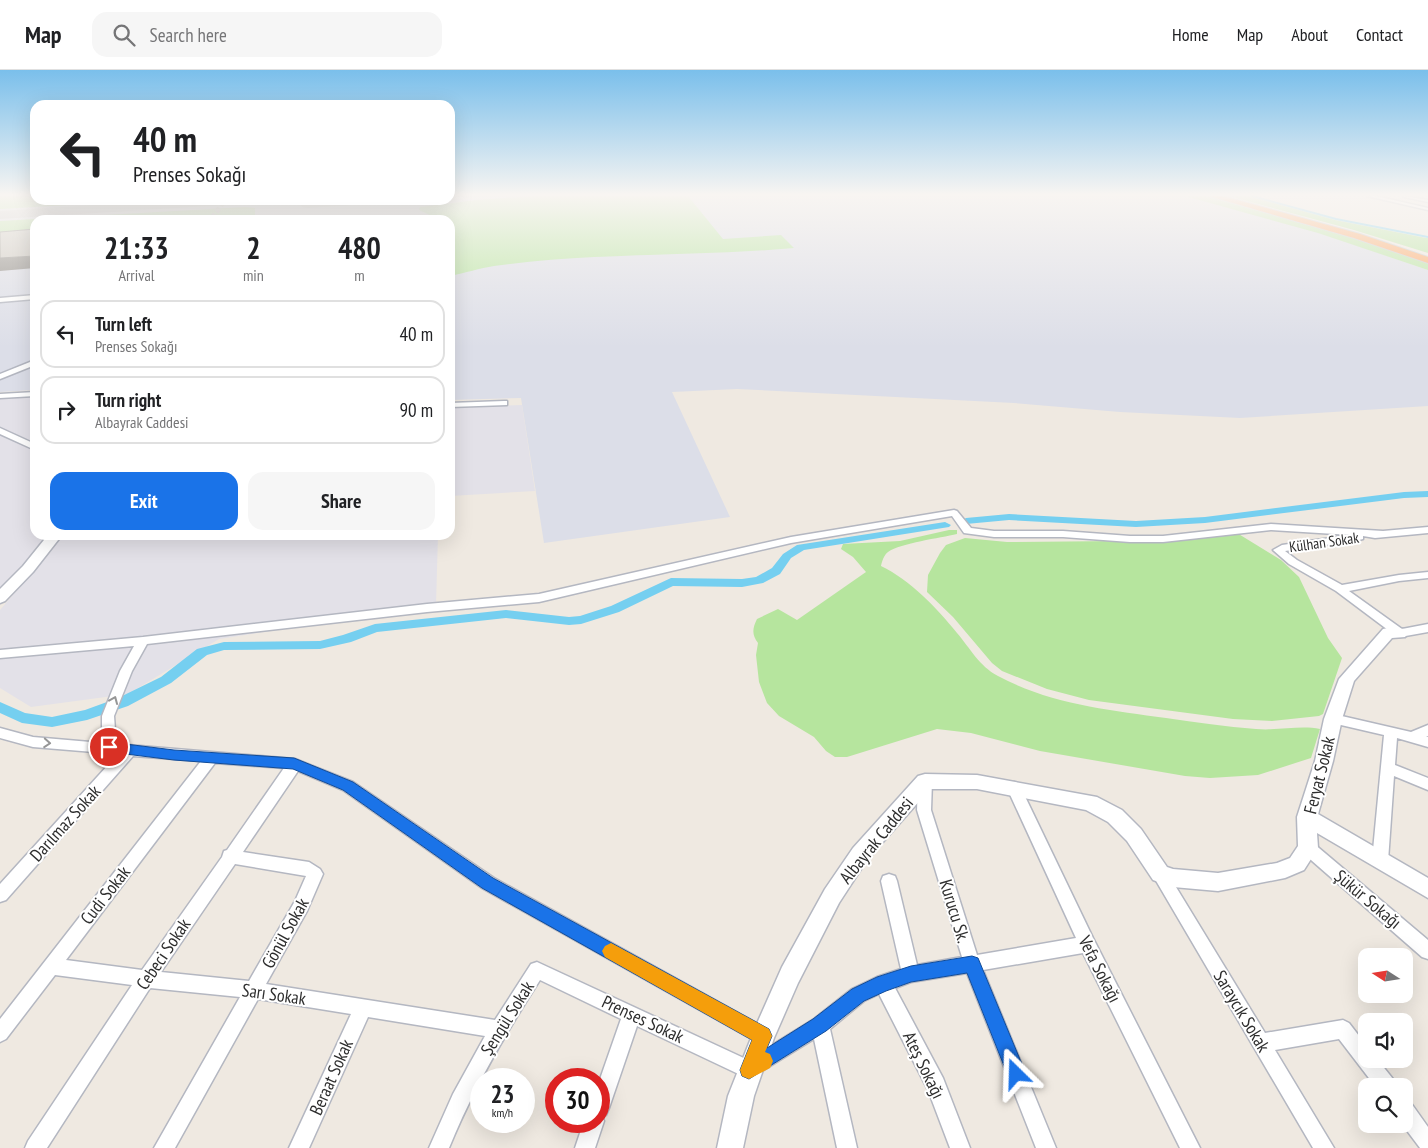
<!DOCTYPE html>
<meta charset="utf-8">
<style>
body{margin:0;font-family:"PT Sans Narrow",sans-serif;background:#f6f6f6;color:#202124;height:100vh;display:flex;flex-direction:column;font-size:19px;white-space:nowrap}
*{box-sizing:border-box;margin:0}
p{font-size:16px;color:#757577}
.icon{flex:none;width:28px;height:28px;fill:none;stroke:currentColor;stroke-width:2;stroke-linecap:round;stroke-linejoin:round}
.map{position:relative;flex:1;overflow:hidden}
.side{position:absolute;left:30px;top:145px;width:425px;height:325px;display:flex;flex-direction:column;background:#fff;border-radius:15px;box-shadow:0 5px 20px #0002}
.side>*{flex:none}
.hud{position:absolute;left:30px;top:30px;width:425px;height:105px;border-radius:15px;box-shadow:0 5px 20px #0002;background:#fff;color:#202124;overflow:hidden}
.needle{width:32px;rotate:282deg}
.fabs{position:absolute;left:1358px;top:878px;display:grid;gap:10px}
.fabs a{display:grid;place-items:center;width:55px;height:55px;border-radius:10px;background:#fff;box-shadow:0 5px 20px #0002;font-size:25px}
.speed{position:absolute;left:470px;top:998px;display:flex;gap:10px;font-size:25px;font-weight:700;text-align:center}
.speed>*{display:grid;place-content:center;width:65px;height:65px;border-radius:50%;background:#fff;box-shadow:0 5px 20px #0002;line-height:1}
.speed small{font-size:12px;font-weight:400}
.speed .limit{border:8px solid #d22;background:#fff;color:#111}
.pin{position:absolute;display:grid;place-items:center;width:42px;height:42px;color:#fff;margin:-21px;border:2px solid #fff;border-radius:50%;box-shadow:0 1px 5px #0007}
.me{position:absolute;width:55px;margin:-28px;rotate:338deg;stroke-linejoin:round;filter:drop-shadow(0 0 4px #0008)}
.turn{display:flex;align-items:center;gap:18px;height:105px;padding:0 20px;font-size:22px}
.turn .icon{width:65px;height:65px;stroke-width:2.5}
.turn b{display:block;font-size:35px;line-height:42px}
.eta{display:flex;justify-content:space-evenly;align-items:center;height:85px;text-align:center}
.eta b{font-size:30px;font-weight:700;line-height:35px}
.button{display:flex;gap:10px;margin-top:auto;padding:10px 20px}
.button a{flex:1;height:58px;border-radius:15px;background:#1a73e8;color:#fff;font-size:20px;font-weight:700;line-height:58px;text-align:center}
.button a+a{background:#f6f6f6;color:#202124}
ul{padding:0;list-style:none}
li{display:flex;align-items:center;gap:15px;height:68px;margin:0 10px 8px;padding:0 10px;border:2px solid #e0e0e0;border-radius:15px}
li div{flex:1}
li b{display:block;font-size:19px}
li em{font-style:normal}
header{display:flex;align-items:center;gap:30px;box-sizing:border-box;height:70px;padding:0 25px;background:#fff;border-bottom:1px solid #e0e0e0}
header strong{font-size:24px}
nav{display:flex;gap:28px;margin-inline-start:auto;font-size:18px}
.search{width:350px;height:45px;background:#f6f6f6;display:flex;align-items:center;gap:12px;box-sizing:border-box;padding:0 18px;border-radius:15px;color:#757577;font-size:19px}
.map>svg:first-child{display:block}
</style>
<header>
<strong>Map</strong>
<div class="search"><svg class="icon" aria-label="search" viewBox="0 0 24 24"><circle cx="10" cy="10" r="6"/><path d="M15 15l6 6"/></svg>Search here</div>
<nav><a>Home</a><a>Map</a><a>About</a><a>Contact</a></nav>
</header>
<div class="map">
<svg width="1428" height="1078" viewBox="0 0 1428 1078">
<rect width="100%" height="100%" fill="#efe9e1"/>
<path fill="#e3e1e8" d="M35,326V465H45L41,475L0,521V329Z
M522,335L535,421L450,426V338Z
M64,465H438L436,535L219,569L128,624L31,637L0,618V540Z"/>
<path fill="#dcdee8" d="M0,126H35V130H450V126H1185L1318,162L1428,200V336L1240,348L1120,342L1014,333L737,319L672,322L730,447L544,473L521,328L450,330V150H35V320L0,322Z"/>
<path fill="#b6e59e" d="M0,126H35V130H92L87,134L0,139Z
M533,126H688L723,169L781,165L794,178C694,187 594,182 494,196C480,198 465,203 450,206V150H432V146L419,140L420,137L476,130Z
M1185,126H1206L1364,171L1428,193V200L1318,163Z
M1229,126H1248L1335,150L1426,168H1428V183L1354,160Z
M245,137L255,138V150H218L212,148L210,150H35V163L0,165V151Z
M949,460H957V464C940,468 901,473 888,482C884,485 882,491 881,496C910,510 936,537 957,563C970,578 979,596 998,606C1050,634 1108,640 1166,648C1196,652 1226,657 1256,659C1277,661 1300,655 1320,659L1311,688L1258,705L1210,708L1185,706L1040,681L971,663L937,659L847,687H835L826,681L814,667L779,646L767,633L759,612L756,585L758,573C752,565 752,559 757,549L778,539L797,550L866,502L853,487L841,479L843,474L900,471Z
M1237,463L1281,490L1299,507L1328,568L1342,588L1323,644L1319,646L1272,651L1233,649L1089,630L1047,619L1002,601L992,593L953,547L927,522L928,505L940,483L946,475L965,468L1007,472L1119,471Z"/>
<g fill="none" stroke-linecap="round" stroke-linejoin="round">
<path stroke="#75cff0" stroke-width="2" d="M1252,126L1336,149L1428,167"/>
<path fill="#75cff0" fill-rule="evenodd" d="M1428,421V427L1404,428L1205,453L1136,457L1009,450L966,454L961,451L966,448L1009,444L1136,451L1205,447L1404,422Z
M945,452L951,455L949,457L804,480L791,488L780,504L763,513L742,517L673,516L619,542L581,554L569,555L506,548L377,562L351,572L320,579L224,580L207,585L171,613L128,636L87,650L52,657L22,653L0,643V632L25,643L52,647L85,640L118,628L161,607L197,579L224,572L320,571L343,565L375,554L506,540L569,547L580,546L611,536L671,508L742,509L756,507L772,498L783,484L797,475Z"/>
<path fill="#c9c8cc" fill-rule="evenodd" d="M176,130H247L240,134L0,149V141Z
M301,130H376L369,134L307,138L302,137L300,134Z"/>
<path stroke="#c8c4bd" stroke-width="5" stroke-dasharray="5 2.5" stroke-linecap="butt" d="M212,148L225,130"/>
<g stroke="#b4b7c1" stroke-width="3">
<path id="street" d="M1367,126H1376L1428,138V140Z
M1404,126L1428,130V132L1404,127Z
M212,146L215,148L213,150H207Z
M35,225V229L0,232V228Z
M35,290V295L0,309V304Z
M35,322V326L0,328V324Z
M504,331H507V335L450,337V333Z
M0,358L35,374V380L0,364Z
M954,440L957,441L971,458L994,461H1063L1130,466H1163L1271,454L1383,461L1428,457V463L1375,468L1363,466V469L1359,470L1285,481L1297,490L1342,515L1399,505L1428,502V508L1399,511L1349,521L1402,559L1428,554V562L1400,567L1396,566L1336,521L1289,494L1273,480L1282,475L1351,465L1271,460L1163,472H1130L1063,467H994L964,463L952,446L791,473L539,532L427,542L147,574L132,601L114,646L116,674L295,689L353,712L494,808L769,960L772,966L769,972L763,975L757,972L482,818L343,720L298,701L243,782L309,792L320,799L323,804L307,841L266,914L495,950L531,894L537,892L748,990L814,949L852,919L877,907L901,899L881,811L883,806L889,804L895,806L897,811L917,895L962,887L917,740L918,711L920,707L925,705L930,707L932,711L931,740L977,885L1076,868L1007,718L1009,714L1014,712L1019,714L1093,868L1200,1078H1180L1083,883L983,900L1056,1078H1036L967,903L911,912L895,918L943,1008L970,1078H950L928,1020L879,924L864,931L830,959L857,1078H837L814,969L749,1009L637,956L609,1038L606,1045L602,1046L604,1051L595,1078H575L584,1051H599V1012L621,949L540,910C505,964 473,1019 449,1078H429L453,1024L485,966L368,947L309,1078H289L351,944L258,929L175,1078H154L240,927L150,918L47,1078H25L28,1071L132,915L55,905L6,969L0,972V949L201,691L133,686L6,830L0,832V814L118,684L33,677L0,668V658L33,667L102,673V646L120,601L134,576L0,588V580L143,567L427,534L539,524L791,467ZM215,693L284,698L227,780L224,781L222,787L142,900L66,890ZM235,794L306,806L295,831L249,911L161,902Z
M1333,644L1411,662L1428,655V666H1426L1428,667V677L1397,668L1395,695L1428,708V720L1394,706L1388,791L1385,796L1380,798L1375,796L1372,791L1384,665L1328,652L1327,649L1328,646Z
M1308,772L1313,773L1428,870V889L1422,887L1303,783L1300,778L1303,773Z
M1160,797L1165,799L1265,963L1343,950L1349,953L1366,975V989H1377L1393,1009L1395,1016H1375L1339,969L1275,980L1334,1078H1313L1155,809L1152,804L1155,799Z
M1404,1031L1411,1033L1428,1057V1078H1420L1402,1054H1404Z"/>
</g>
<g stroke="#b4b7c1" stroke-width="3">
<path id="secondary" d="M48,465H62L33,502L5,531L0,533V519L23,496Z
M1388,558L1405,559L1408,563L1405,567L1392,568L1354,611L1342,649L1333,691L1318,744L1428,808V828L1317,763L1318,778L1304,800L1285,808L1218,821L1173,817L1153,810L1127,771L1108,752L1086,740L977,719H930L867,790L839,833L798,913L774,968L754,1026L743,1078H717L728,1026L755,958L782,897L825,819L853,778L918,706L925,704L977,705L1097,727L1122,740L1141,759L1167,797L1173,799L1218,803L1277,793L1290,788L1298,776L1297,747L1315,691L1324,649L1339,609L1383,559Z"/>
</g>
<g stroke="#c9c9c9" stroke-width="2">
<path id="highway" d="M1209,126H1223L1360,164L1428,187V193L1354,168Z"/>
</g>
<use href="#street" fill="#fff" fill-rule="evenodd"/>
<use href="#secondary" fill="#fff" fill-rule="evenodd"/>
<use href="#highway" fill="#ffa35c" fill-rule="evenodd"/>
</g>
<path fill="#8e8b86" d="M35,186V198L0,201V188Z"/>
<path fill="#cbc7bf" stroke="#8e8b86" d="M35,159V186L0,188V162Z"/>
<defs><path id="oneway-chevron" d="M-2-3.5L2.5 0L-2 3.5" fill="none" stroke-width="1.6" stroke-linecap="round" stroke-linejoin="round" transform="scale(1.25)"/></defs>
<g stroke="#969696">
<use href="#oneway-chevron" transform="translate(114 630) rotate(-67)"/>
<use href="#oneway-chevron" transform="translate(47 673) rotate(4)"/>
</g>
<linearGradient id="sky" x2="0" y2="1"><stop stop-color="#7abfeb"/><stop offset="0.45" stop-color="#f8f5f2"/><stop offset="1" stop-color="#f8f5f2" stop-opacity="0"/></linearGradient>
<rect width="1428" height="277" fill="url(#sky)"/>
<path fill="#1a73e8" stroke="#114b97" d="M109,672L174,680L294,688L353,712L493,808L769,959L772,966L767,978L813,949L852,919L877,907L911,896L972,886L978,888L1026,1004L1023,1011L1016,1014L1010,1011L967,903L911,912L886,921L864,931L826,961L749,1009L742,1006L740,1000L752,970L482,818L343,720L293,699L174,690L109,682L105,681L103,677L105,674Z"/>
<path fill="#f59e0b" d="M611,873L769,959L772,966L765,982L770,984L773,991L770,998L749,1009L742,1006L740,1000L752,970L605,887L602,881L605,876Z"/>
<g text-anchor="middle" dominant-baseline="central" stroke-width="4" stroke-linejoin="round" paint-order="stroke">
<g font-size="15" fill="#2e2e2e" stroke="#fff">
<text transform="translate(1324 472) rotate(-8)">Külhan Sokak</text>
</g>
<g font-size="18" fill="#2e2e2e" stroke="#fff">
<text transform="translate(1319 705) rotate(-76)">Feryat Sokak</text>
<text transform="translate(65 753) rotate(-48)">Darılmaz Sokak</text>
<text transform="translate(876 770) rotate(-51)">Albayrak Caddesi</text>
<text transform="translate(105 825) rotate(-52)">Cudi Sokak</text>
<text transform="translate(1368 829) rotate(40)">Şükür Sokağı</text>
<text transform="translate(955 841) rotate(73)">Kurucu Sk.</text>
<text transform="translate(285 863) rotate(-61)">Gönül Sokak</text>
<text transform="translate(163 884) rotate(-56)">Cebeci Sokak</text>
<text transform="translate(1100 899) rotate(63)">Vefa Sokağı</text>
<text transform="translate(274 924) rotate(8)">Sarı Sokak</text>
<text transform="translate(1242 941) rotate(59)">Saraycık Sokak</text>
<text transform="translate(507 948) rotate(-58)">Şengül Sokak</text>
<text transform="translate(643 949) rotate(25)">Prenses Sokak</text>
<text transform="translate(924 995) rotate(64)">Ateş Sokağı</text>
<text transform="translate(331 1007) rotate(-66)">Beraat Sokak</text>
</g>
</g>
</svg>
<div class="fabs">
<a><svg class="needle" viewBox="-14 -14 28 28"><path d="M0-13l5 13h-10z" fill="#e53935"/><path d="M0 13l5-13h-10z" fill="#757577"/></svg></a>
<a><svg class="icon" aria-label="sound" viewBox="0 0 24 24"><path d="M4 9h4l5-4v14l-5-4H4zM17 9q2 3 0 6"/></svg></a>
<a><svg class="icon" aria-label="search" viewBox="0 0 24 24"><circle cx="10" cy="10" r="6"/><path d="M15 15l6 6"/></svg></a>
</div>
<div class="speed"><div>23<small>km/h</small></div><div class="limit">30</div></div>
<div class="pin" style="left:109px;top:677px;background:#d93025"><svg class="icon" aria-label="arrive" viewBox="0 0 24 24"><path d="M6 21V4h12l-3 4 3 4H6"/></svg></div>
<svg class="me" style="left:1016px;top:1004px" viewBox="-20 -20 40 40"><path d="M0-17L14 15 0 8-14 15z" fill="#1a73e8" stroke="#fff" stroke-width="4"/></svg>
<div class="hud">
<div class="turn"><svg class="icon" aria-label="left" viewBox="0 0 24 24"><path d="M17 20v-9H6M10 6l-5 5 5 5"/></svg><div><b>40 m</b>Prenses Sokağı</div></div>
</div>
<section class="side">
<div class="eta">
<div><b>21:33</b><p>Arrival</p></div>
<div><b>2</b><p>min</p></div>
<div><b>480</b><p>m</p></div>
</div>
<ul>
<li><svg class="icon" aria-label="left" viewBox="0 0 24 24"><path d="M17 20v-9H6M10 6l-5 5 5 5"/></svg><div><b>Turn left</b><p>Prenses Sokağı</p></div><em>40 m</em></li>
<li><svg class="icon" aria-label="right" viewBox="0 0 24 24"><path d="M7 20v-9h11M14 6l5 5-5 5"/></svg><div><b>Turn right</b><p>Albayrak Caddesi</p></div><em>90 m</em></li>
</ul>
<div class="button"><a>Exit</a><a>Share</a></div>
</section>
</div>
